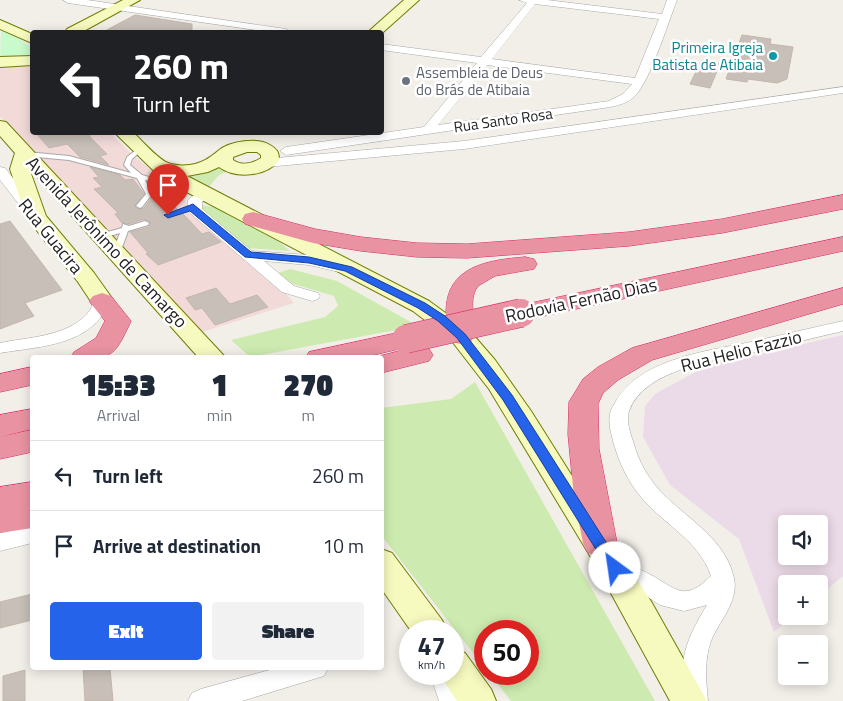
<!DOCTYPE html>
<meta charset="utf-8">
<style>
body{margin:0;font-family:"Titillium Web",sans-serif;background:#f2f2f3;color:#1f2937;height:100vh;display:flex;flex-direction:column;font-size:19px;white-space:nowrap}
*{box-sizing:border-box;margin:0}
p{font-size:16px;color:#747a83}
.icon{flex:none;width:28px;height:28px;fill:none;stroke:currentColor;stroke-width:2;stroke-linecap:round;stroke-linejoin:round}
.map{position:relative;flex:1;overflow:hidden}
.side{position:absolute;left:30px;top:355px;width:354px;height:315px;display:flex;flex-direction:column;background:#fff;border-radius:5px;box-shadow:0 2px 12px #0003}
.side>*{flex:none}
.banner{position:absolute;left:30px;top:30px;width:354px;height:105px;border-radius:5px;box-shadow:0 2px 12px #0003;background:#202124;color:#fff;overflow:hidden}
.controls{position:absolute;left:778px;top:515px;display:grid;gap:10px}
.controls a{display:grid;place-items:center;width:50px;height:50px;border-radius:5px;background:#fff;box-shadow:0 2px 12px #0003;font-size:25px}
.speed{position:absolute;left:399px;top:620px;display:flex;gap:10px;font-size:25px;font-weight:700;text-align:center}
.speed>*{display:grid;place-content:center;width:65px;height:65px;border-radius:50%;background:#fff;box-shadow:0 2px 12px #0003;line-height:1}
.speed small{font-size:12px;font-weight:400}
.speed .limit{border:8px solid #d22;background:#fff;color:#111}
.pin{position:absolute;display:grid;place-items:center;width:42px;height:42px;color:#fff;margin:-51px -21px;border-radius:50% 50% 50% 0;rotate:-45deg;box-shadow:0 0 5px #0007}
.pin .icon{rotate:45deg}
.me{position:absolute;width:55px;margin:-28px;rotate:329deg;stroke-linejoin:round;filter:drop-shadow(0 0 4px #0008)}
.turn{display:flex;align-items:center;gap:18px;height:105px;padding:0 20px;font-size:22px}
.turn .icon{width:65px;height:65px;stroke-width:2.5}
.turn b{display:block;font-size:35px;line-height:42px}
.eta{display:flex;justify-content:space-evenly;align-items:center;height:85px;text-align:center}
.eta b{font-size:30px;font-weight:800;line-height:35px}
.cta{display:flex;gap:10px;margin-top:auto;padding:10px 20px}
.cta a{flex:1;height:58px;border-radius:5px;background:#2563eb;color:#fff;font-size:20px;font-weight:800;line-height:58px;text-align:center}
.cta a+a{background:#f2f2f3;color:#1f2937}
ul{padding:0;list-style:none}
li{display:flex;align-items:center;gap:15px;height:70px;padding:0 20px;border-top:1px solid #e0e1e3}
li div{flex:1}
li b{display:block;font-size:19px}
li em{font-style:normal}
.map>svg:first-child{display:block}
</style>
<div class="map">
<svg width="843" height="701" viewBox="0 0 843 701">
<rect width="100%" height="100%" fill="#f2efe9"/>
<path fill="#f2dad9" d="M27,62L32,63V132L110,133L133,155L175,190L187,203L189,211L282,289L294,303L202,332L0,117V65Z"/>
<path fill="#ebdbe8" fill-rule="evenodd" d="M843,335V576L819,596V584H786V616H793L774,632L739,539L670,485L643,437L645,406L655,394L699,370L721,363ZM786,524H819V556H786Z"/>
<path fill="#cdebb0" d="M221,162L230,170L218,176L208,188L182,174Z
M199,205C228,205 269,233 290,251L246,248L200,211Z
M290,269L337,281L418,326L250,357L231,340L325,317L338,306L334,296L283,281L278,273Z
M475,382L655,701H511L490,674H528V631H485V668L381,535V408L451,399Z"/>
<path fill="#c8facc" d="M1,30H6L32,48V59L0,60Z"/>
<path fill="#c7bfb8" stroke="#c4b6ab" d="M135,15L192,24V32H103Z
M742,35L771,39L770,44L793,47L787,79L777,83L748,79L747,82L726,79Z
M701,61L720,64L710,88L690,84Z
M35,132H89L90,137L107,154L100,156L109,165L80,157L67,144L49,148Z
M90,167L120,175L125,180L133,179L144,194L135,205V208L143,209L152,197L156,201L166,198L177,209L163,213V217L169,219L183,214L202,234L209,232L221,242L158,265L146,254L148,253L130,232L149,227L151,222L144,219L129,224L122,223L115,214L118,213L94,189L102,187L93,178L99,177Z
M10,221L62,290L25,303L34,316L0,329V224Z
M216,288L230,304L257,295L268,307L215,325L202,308L195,310L186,298Z
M32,594V620L0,628V602Z
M83,668H110L113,701H85Z
M25,670V701H3V676Z"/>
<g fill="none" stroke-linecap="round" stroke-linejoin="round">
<g stroke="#a9a9a9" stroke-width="2">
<path id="lane" d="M140,147L143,149L132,159L130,165L142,175L191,189V191L189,192L145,180L152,194L142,207L140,208L136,206L146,194L137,178L69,160L26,156L23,154L26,152L69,156L131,173L124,165L127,157Z
M193,205L197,207L195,208L168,217L164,215Z
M145,221L149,223L148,225L128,231L120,253H117L113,251L120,233L103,238L99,236L100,234L122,228L123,224L129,226Z"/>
</g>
<g stroke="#a9a9a9" stroke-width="1">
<path id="street" d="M63,0H87L286,29L291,32H269L68,3Z
M519,0H547L662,14L667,0H677C668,23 650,81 635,96C628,103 619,105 610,107L286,155L280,151L286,147L424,127L477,63L381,50V44L481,57L527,3ZM535,4L659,19L635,78L492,59ZM487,65L632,84L623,94L609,101L438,125Z
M843,87V93L464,149L266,167L259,163L266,159L464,141Z
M0,167L5,168L39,211L41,214L39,217H29L0,180Z
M204,190L211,194L202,202V209L252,251L309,255L348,265L351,268L348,271L343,273L309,265L264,261L294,286L318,293L320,296L318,299L312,301L282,292L190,213L188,210V200L199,191Z
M102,296L108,298L110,301C92,346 42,346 0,353V343C28,337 66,337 87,314C91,310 93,303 96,298Z
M843,321V331C813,338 784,345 754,352C717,360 644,369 629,411C626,421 630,432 633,441C639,463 649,480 665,496C691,521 726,541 734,578C739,602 719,621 711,641C704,660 706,681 708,701H682C679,660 686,639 707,605L684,611L660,605L637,590L609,576L606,569L609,562L617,560C629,564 642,570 653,576C679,591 685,601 711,576C699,539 659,522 637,492C625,476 618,459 613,441C611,432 608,423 610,415C610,410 614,405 616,401C640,359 707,351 751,342C781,335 812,328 843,321Z
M32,526V543L0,551V533Z
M452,667L465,701H439L430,674H452Z
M277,668H328L324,676L242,701H188L192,693L201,689Z"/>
</g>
<g stroke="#707d05" stroke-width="2">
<path id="secondary" d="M123,0H140L82,32H65L67,29Z
M404,0H419L381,34L368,32Z
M0,20L32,34V43L0,29Z
M0,57L32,56V65L0,67Z
M0,121L6,122L226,358H199L29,168L46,216L94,273L114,301L110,306L102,308L94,306L78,282L26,217L10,169L15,153L0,136Z
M114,132H133C142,141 158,159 168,163C175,166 188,166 195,164C204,162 212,156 218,151C229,141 258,137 270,145C277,149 279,152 279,160C267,177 235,179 219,167L208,172L187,176L429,301L469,330L495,360L531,411L652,603L707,701H670L595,564L489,389L451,340L413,311L179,188L155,172ZM247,152H257L261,155V158C252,164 242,166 233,160V157Z
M381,549L392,553L442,620L447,631H411L381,588Z
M452,648L465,653L491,689L496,701H457L439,674H452Z"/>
</g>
<g stroke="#dc2a67" stroke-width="1">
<path id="highway" d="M843,195V209L722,233L629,246L467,258L417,257L361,251L313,243L245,224L242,219L245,214L253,212L315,229L361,237L417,243L467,244L629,232L722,219Z
M843,237V251L521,321L512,319L508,313L512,307L521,305Z
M525,257L534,259L537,264L534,269L495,276L478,286C465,303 481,326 471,342L461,344L451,342C446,333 446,322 446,312C446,266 488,260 525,257Z
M843,288V304L652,360L618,380L603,393L598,404L599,449L617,543L612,553L600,557L588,553L583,543L574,497L568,434L569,402L583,379L598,367L632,348Z
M102,293L111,296L131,321C113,360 112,358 70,358L74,352L96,338L105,321L89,301L93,296Z
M406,331L416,333L420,339L416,345L361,358H305L309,352Z
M419,346L429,349L433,355L429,361L381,373V358H372Z
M32,367V385L0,392V374Z
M32,409V429L0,437V415Z
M32,430V452L0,459V437Z
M32,482V528L0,533V487Z"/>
</g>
<use href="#lane" fill="#fff" fill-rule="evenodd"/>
<use href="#street" fill="#fff" fill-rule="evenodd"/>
<use href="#secondary" fill="#f7fabf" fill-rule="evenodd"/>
<use href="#highway" fill="#e892a2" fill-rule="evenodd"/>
<g stroke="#dc2a67" stroke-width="29" stroke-linecap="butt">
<path id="highway-bridge" d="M406,339L521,313"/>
</g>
<use href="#highway-bridge" stroke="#e892a2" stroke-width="28"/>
</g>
<path fill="#2563eb" stroke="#184099" d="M193,204L251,252L309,257L352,267L425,303L445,316L465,334L512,395L620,564L622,568L620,572L615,574L610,572L503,400L457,338L438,321L418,308L345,271L309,263L245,257L190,211L168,218L164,215Z"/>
<circle fill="#0f9aa8" stroke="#fff" stroke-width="2" cx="773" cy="56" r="5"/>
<circle fill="#6b7280" stroke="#fff" stroke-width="2" cx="406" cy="81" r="5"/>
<g text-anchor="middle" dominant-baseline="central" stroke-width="5" stroke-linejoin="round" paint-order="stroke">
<g font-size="15" fill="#0d838f" stroke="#fff" text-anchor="end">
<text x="763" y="47">Primeira Igreja<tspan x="763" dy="17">Batista de Atibaia</tspan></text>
</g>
<g font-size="15" fill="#5b616d" stroke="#fff" text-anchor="start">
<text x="416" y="72">Assembleia de Deus<tspan x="416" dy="17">do Brás de Atibaia</tspan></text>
</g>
<g font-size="15" fill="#222" stroke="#fff">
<text transform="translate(503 120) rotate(-8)">Rua Santo Rosa</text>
</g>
<g font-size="18" fill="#222" stroke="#fff">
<text transform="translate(51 236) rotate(51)">Rua Guacira</text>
<text transform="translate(107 242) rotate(47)">Avenida Jerônimo de Camargo</text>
<text transform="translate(581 300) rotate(-12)">Rodovia Fernão Dias</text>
<text transform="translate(741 351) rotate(-14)">Rua Helio Fazzio</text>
</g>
</g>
</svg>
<div class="controls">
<a><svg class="icon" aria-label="sound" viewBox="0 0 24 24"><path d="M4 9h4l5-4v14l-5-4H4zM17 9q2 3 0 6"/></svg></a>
<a>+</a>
<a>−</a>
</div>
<div class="speed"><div>47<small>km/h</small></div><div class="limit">50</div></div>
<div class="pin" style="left:168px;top:215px;background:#d93025"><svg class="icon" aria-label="arrive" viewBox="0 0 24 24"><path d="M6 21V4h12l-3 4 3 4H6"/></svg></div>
<svg class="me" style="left:615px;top:568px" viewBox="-20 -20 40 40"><circle r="19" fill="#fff"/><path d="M0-13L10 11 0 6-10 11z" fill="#2563eb"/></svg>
<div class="banner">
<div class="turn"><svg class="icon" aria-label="left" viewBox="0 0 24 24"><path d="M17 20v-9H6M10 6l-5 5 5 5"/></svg><div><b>260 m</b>Turn left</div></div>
</div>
<section class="side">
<div class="eta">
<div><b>15:33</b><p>Arrival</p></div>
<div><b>1</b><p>min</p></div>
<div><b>270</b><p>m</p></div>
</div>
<ul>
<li><svg class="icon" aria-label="left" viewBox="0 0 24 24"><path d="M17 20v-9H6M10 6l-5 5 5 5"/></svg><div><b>Turn left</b></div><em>260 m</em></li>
<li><svg class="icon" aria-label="arrive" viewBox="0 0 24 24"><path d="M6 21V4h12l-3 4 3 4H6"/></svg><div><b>Arrive at destination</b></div><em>10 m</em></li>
</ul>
<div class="cta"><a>Exit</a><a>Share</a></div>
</section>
</div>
